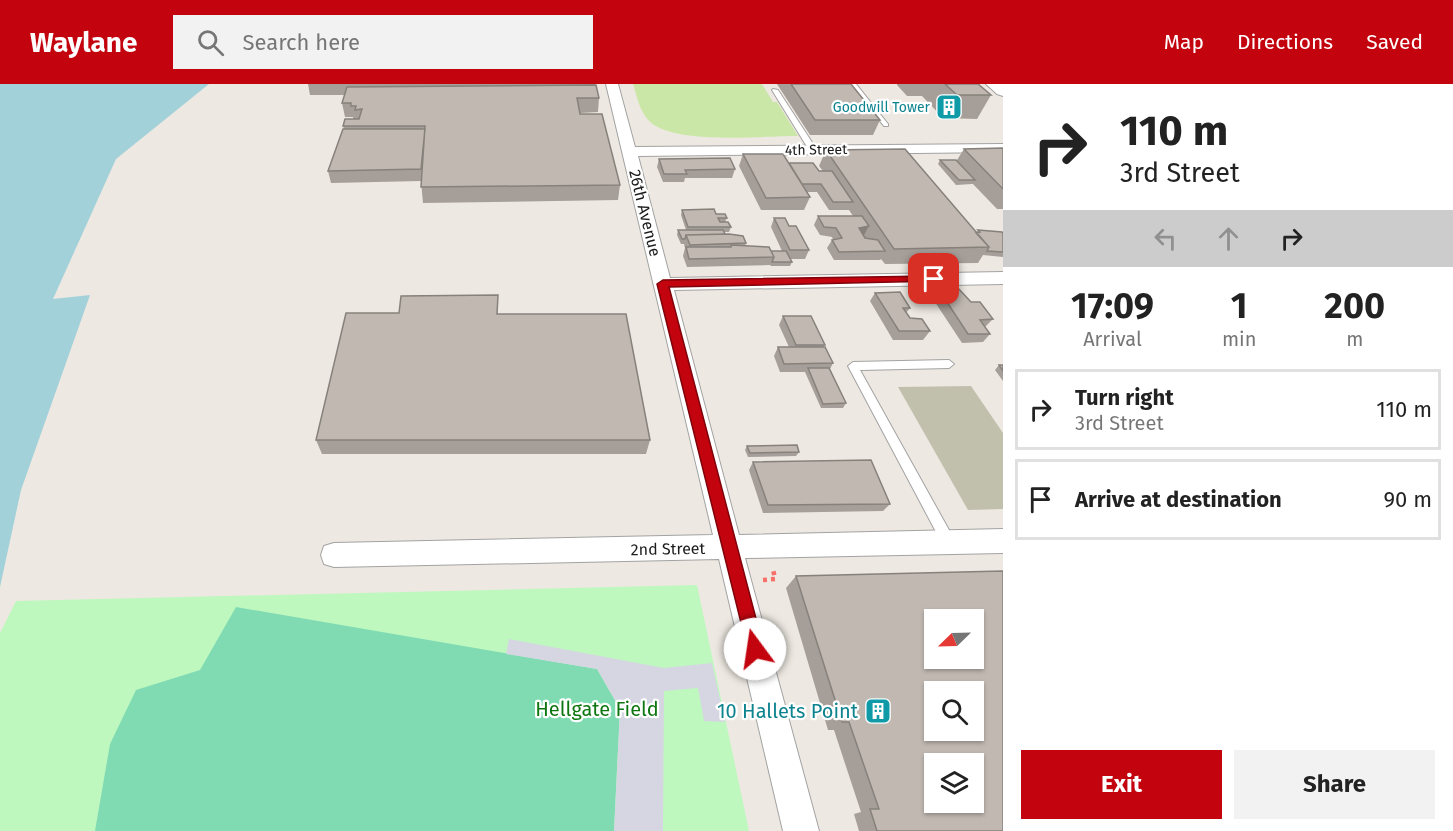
<!DOCTYPE html>
<style>
body{margin:0;font-family:"Fira Sans",sans-serif;background:#f2f2f2;color:#222;height:100vh;display:flex;flex-direction:column;font-size:22px;white-space:nowrap}
*{box-sizing:border-box;margin:0}
p{font-size:20px;color:#767676}
.icon{flex:none;width:33px;height:33px;fill:none;stroke:currentColor;stroke-width:2;stroke-linecap:round;stroke-linejoin:round}
.map{position:relative;flex:1;overflow:hidden}
.drawer{display:flex;flex-direction:column;background:#fff;width:450px}
.drawer>*{flex:none}
.hud{background:#fff;color:#222;overflow:hidden}
.needle{width:39px;rotate:247deg}
.fabs{position:absolute;left:924px;top:525px;display:grid;gap:12px}
.fabs a{display:grid;place-items:center;width:60px;height:60px;border-radius:0px;background:#fff;box-shadow:0 2px 4px #0004;font-size:30px}
.pin{position:absolute;display:grid;place-items:center;width:51px;height:51px;color:#fff;margin:-26px;border-radius:12px;box-shadow:0 3px 9px #0006}
.me{position:absolute;width:66px;margin:-33px;rotate:346deg;stroke-linejoin:round;filter:drop-shadow(0 0 4px #0008)}
.turn{display:flex;align-items:center;gap:21px;height:126px;padding:0 18px;font-size:27px}
.turn .icon{width:78px;height:78px;stroke-width:2.5}
.turn b{display:block;font-size:42px;line-height:51px}
.lanes{display:flex;align-items:center;height:57px;padding:0 18px;background:#0003;justify-content:center;gap:30px;direction:ltr}
.lanes .off{opacity:.35}
.eta{display:flex;justify-content:space-evenly;align-items:center;height:102px;text-align:center}
.eta b{font-size:36px;font-weight:700;line-height:42px}
.primary-button{display:flex;gap:12px;margin-top:auto;padding:12px 18px}
.primary-button a{flex:1;height:69px;border-radius:0px;background:#c3040f;color:#fff;font-size:24px;font-weight:700;line-height:69px;text-align:center}
.primary-button a+a{background:#f2f2f2;color:#222}
ul{padding:0;list-style:none}
li{display:flex;align-items:center;gap:18px;height:81px;margin:0 12px 9px;padding:0 6px;border:3px solid #e0e0e0;border-radius:0px}
li div{flex:1}
li b{display:block;font-size:22px}
li em{font-style:normal}
header{display:flex;align-items:center;gap:36px;box-sizing:border-box;height:84px;padding:0 30px;background:#c3040f;color:#fff}
header strong{font-size:28px}
nav{display:flex;gap:33px;margin-inline-start:auto;font-size:21px}
.search{width:420px;height:54px;background:#f2f2f2;display:flex;align-items:center;gap:15px;box-sizing:border-box;padding:0 21px;border-radius:0px;color:#767676;font-size:22px}
main{display:flex;flex:1;min-height:0}
.map>svg:first-child{display:block}
</style>
<header>
<strong>Waylane</strong>
<div class="search"><svg class="icon" aria-label="search" viewBox="0 0 24 24"><circle cx="10" cy="10" r="6"/><path d="M15 15l6 6"/></svg>Search here</div>
<nav><a>Map</a><a>Directions</a><a>Saved</a></nav>
</header>
<main>
<div class="map">
<svg width="1003" height="747" viewBox="0 0 1003 747">
<rect width="100%" height="100%" fill="#ede8e1"/>
<path fill="#c1c0ad" d="M971,302L1003,349V425L968,426L898,303Z"/>
<path fill="#cae7a7" d="M633,0H762L773,18H777L798,52C762,52 684,60 654,41C640,31 638,15 633,0Z"/>
<path fill="#bef8bf" d="M697,501L749,747H0V549L16,517Z"/>
<path fill="#80dbb3" d="M236,523L597,585L620,625L614,747H95L110,660L136,606L200,586Z"/>
<path fill="#d6d6e3" d="M509,555L664,584L712,579L725,638L704,637L698,604L664,607L663,747H614L620,625L597,585L506,570Z"/>
<path fill="#a2d1da" d="M0,0H209L116,75L53,215L90,211L21,406L0,503Z"/>
<g fill="none" stroke-linecap="round" stroke-linejoin="round">
<g stroke="#a3a3a3" stroke-width="2">
<path id="service" d="M850,0H856L888,40V42H884Z
M773,5L778,6L817,66L816,68L809,66L772,6Z
M949,276L954,280L949,284L860,286L954,455L956,459L954,463L949,465L944,463L848,282L853,278Z"/>
</g>
<g stroke="#a3a3a3" stroke-width="2">
<path id="minor" d="M606,0H618L635,63L1003,60V68L638,72L670,194L1003,188V200L674,206L739,451L1003,445V469L745,474L819,747H783L719,475L334,483L324,480L321,471L324,462L334,459L713,451Z"/>
</g>
<g stroke="#a3a3a3" stroke-width="2">
<path id="tertiary" d="M986,0H1003V12L997,10Z"/>
</g>
<path stroke="#f67069" stroke-width="4.5" stroke-dasharray="4 4" stroke-linecap="butt" d="M763,496L775,495L773,485"/>
<use href="#service" fill="#fff" fill-rule="evenodd"/>
<use href="#minor" fill="#fff" fill-rule="evenodd"/>
<use href="#tertiary" fill="#fff" fill-rule="evenodd"/>
</g>
<path fill="#a69e98" d="M308,0H595L599,14L598,28L580,29L620,101L618,116L423,119L421,97L331,99L328,87L344,45L343,42L353,35V33H345L342,19L345,11H310Z
M777,0H851L880,36L873,51H810Z
M897,0H978L991,11L977,35L943,34L922,12H907L897,1Z
M1003,64V125H997L973,100H972L956,101L938,80L940,76H957L964,65Z
M826,66L976,148L978,146L1003,150V173L983,171L978,179L885,180L881,175L880,176H834L827,164L832,156H833L832,153L820,151L814,141L818,132H853L849,126H829L817,108H807L810,113L804,126H761L739,82L743,70L789,79L819,87H823L819,82Z
M659,75L735,85L732,94H685L684,98H663L657,83Z
M682,126L716,130L727,134L725,138L731,143L729,148H724L725,150L746,159L745,162L771,167H782L771,143L774,134L789,142L809,166L805,175H790L792,178L790,182H771L770,181L687,183L683,172L685,164L684,160H681L677,151L678,146H686L681,131Z
M937,203L993,235L985,243L990,250L983,258L962,259L931,212Z
M875,209L910,224L906,229L910,234L930,247L923,256H893L870,217Z
M498,230L650,356L646,370H322L316,356Z
M783,232L825,261L823,263L833,279L830,285L846,319L843,324H821L805,288H780L774,272L778,263H789L779,241Z
M999,281H1003V297L995,286Z
M747,362L799,368L796,372L748,373L745,366Z
M753,378L890,420L883,427L763,429L749,386Z
M796,492L1003,747H859L854,730L861,728L834,646H828L786,504Z"/>
<path fill="#87817c" d="M869,142L864,151L854,153L859,144Z"/>
<path fill="#c1b8b1" stroke="#87817c" stroke-width="1.5" fill-rule="evenodd" d="M791,0H851L880,36H815Z
M945,0H978L991,11H957Z
M596,1L599,14H577L580,30H602L620,101L421,103L425,42H343L345,35H359L362,25L355,26L356,22H351V19H342L347,3Z
M343,45H425L421,85L328,87Z
M1003,64V105L964,65Z
M905,65L989,163L894,165L826,66Z
M743,70H783L810,113L766,114Z
M730,74L735,85L685,86L687,90H664L659,75Z
M940,76H956L975,96H959Z
M789,79H813L819,87H832L853,118H833L821,100H802Z
M714,125L716,130H725L727,134H718L720,138H728L731,143H688L682,126Z
M818,132H862L869,142L859,144L865,154L878,156L885,167L839,168L832,156L842,154L836,144L824,143Z
M774,134H785L789,142H796L809,166H790Z
M678,146H723L725,150L686,151L685,155H682Z
M978,146L1002,148L1003,150V168L987,167L989,163L976,149L980,148Z
M729,150L743,152L746,159L690,161L686,151Z
M731,161L769,163L774,173L689,175L686,163H731Z
M771,167H786L792,178H772L774,173Z
M937,203H957L971,218H980L993,235L980,236L990,250H968Z
M900,208L910,224H903L910,234L922,235L930,247H899L875,209Z
M498,211L497,230H626L650,356H316L346,229H399L401,212Z
M783,232H811L825,261H796Z
M778,263H825L833,279L784,280Z
M999,281H1003V287Z
M808,284H829L846,319L823,320Z
M797,361L799,368L750,369L747,362Z
M871,376L890,420L768,421L753,378Z
M1003,487V747H877L870,725H879L849,638H842L796,492ZM934,536H974V574H934ZM934,608H974V646H934ZM934,680H974V718H934Z"/>
<path fill="#c3040f" stroke="#7f030a" stroke-width="1.5" d="M934,192L940,195L938,197L669,203L764,565L761,571L755,574L749,571L657,200L663,196Z"/>
<defs>
<g id="building-square" transform="scale(1.35)"><rect x="-9" y="-9" width="18" height="18" rx="4" fill="#0f9aa8" stroke="#fff"/><path d="M-4-6H4V6H1V3H-1V6H-4ZM-2.5-4.3h1.7v1.8h-1.7ZM.8-4.3h1.7v1.8H.8ZM-2.5-1h1.7V.8h-1.7ZM.8-1h1.7V.8H.8Z" fill="#fff"/></g>
</defs>
<g fill-rule="evenodd">
<use href="#building-square" x="949" y="23"/>
<use href="#building-square" x="878" y="627"/>
</g>
<g text-anchor="middle" dominant-baseline="central" stroke-width="4.5" stroke-linejoin="round" paint-order="stroke">
<g font-size="14" fill="#0d838f" stroke="#fff" text-anchor="end">
<text x="930" y="23">Goodwill Tower</text>
</g>
<g font-size="14" fill="#1c1c1c" stroke="#fff">
<text transform="translate(816 66) rotate(-1)">4th Street</text>
</g>
<g font-size="16" fill="#1c1c1c" stroke="#fff">
<text transform="translate(645 129) rotate(76)">26th Avenue</text>
<text transform="translate(668 465) rotate(-1)">2nd Street</text>
</g>
<g font-size="20" fill="#0d7610" stroke="#fff">
<text x="597" y="625">Hellgate Field</text>
</g>
<g font-size="20" fill="#0d838f" stroke="#fff" text-anchor="end">
<text x="858" y="627">10 Hallets Point</text>
</g>
</g>
</svg>
<div class="fabs">
<a><svg class="needle" viewBox="-14 -14 28 28"><path d="M0-13l5 13h-10z" fill="#e53935"/><path d="M0 13l5-13h-10z" fill="#767676"/></svg></a>
<a><svg class="icon" aria-label="search" viewBox="0 0 24 24"><circle cx="10" cy="10" r="6"/><path d="M15 15l6 6"/></svg></a>
<a><svg class="icon" aria-label="layers" viewBox="0 0 24 24"><path d="M12 4l9 5-9 5-9-5zM3 14l9 5 9-5"/></svg></a>
</div>
<div class="pin" style="left:934px;top:195px;background:#d93025"><svg class="icon" aria-label="arrive" viewBox="0 0 24 24"><path d="M6 21V4h12l-3 4 3 4H6"/></svg></div>
<svg class="me" style="left:755px;top:565px" viewBox="-20 -20 40 40"><circle r="19" fill="#fff"/><path d="M0-13L10 11 0 6-10 11z" fill="#c3040f"/></svg>
</div>
<section class="drawer">
<div class="hud">
<div class="turn"><svg class="icon" aria-label="right" viewBox="0 0 24 24"><path d="M7 20v-9h11M14 6l5 5-5 5"/></svg><div><b>110 m</b>3rd Street</div></div>
<div class="lanes"><svg class="icon off" aria-label="left" viewBox="0 0 24 24"><path d="M17 20v-9H6M10 6l-5 5 5 5"/></svg><svg class="icon off" aria-label="ahead" viewBox="0 0 24 24"><path d="M12 20V5M6 11l6-6 6 6"/></svg><svg class="icon" aria-label="right" viewBox="0 0 24 24"><path d="M7 20v-9h11M14 6l5 5-5 5"/></svg></div>
</div>
<div class="eta">
<div><b>17:09</b><p>Arrival</p></div>
<div><b>1</b><p>min</p></div>
<div><b>200</b><p>m</p></div>
</div>
<ul>
<li><svg class="icon" aria-label="right" viewBox="0 0 24 24"><path d="M7 20v-9h11M14 6l5 5-5 5"/></svg><div><b>Turn right</b><p>3rd Street</p></div><em>110 m</em></li>
<li><svg class="icon" aria-label="arrive" viewBox="0 0 24 24"><path d="M6 21V4h12l-3 4 3 4H6"/></svg><div><b>Arrive at destination</b></div><em>90 m</em></li>
</ul>
<div class="primary-button"><a>Exit</a><a>Share</a></div>
</section>
</main>
